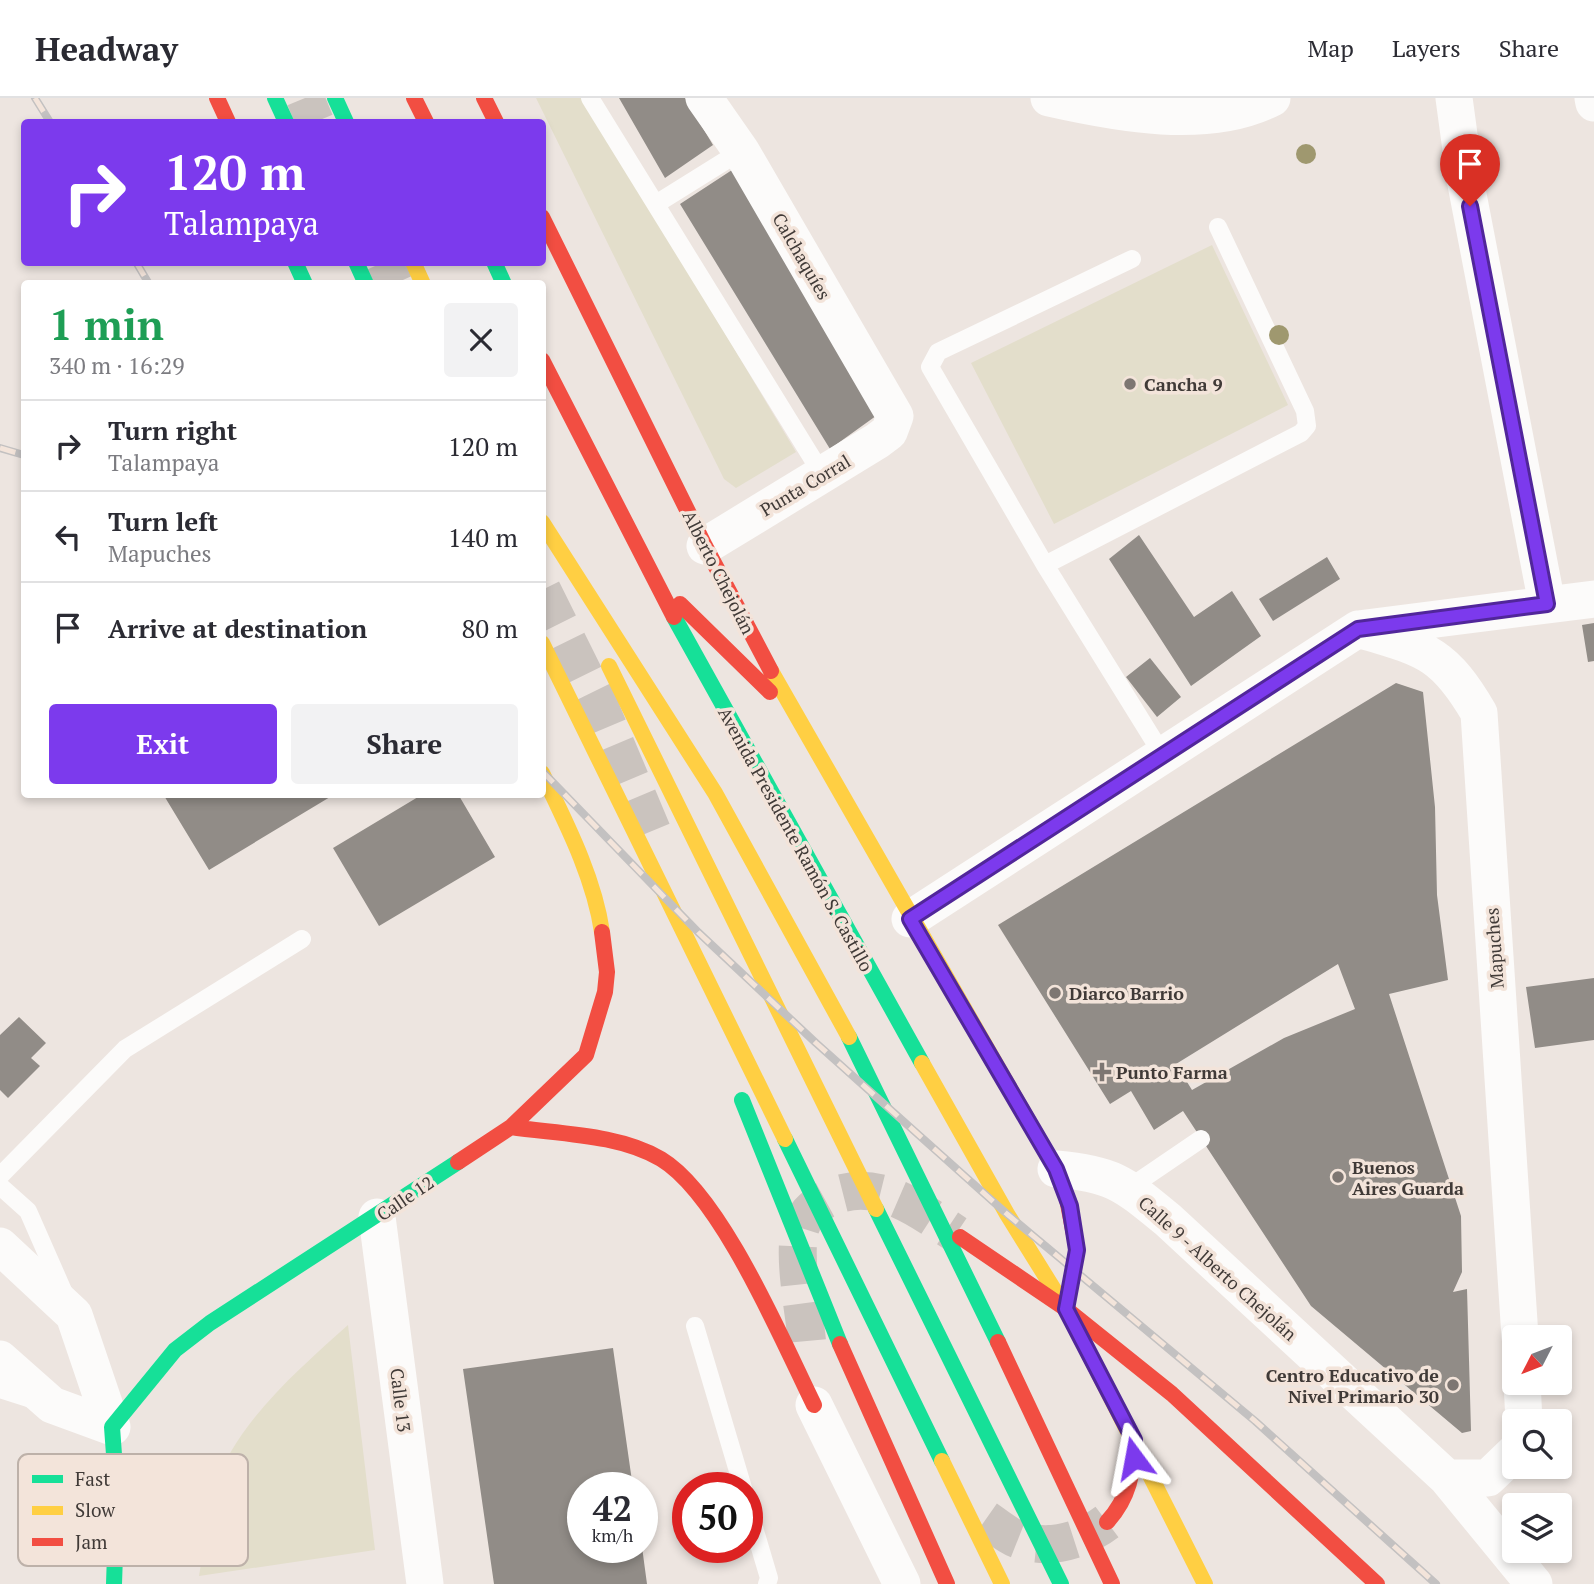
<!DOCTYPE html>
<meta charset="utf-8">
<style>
body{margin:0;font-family:"PT Serif",serif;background:#f2f2f3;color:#2b2b33;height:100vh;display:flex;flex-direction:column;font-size:26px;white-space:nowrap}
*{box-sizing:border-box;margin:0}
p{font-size:23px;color:#7c7c81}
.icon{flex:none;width:38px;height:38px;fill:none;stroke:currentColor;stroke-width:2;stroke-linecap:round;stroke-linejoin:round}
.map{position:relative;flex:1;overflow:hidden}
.panel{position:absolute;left:21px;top:182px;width:525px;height:518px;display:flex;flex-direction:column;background:#fff;border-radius:7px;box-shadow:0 4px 10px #0003}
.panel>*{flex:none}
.guide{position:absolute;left:21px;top:21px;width:525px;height:147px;border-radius:7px;box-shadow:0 4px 10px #0003;background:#7c3aed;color:#fff;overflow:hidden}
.needle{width:46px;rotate:228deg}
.buttons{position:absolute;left:1502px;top:1227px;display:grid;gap:14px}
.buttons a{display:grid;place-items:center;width:70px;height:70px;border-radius:7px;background:#fff;box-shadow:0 4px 10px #0003;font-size:35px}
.speed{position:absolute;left:567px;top:1374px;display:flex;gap:14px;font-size:35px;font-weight:700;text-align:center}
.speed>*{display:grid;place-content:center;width:91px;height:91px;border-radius:50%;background:#fff;box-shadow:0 4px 10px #0003;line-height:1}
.speed small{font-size:18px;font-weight:400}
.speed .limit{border:10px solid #d22;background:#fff;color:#111}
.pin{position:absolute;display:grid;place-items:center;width:60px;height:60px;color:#fff;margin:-72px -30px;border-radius:50% 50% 50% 0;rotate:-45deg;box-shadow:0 0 7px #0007}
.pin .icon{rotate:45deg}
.me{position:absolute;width:77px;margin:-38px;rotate:347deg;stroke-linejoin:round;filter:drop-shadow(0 0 5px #0008)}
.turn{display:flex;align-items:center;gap:24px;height:147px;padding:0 28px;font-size:32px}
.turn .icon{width:91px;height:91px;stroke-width:2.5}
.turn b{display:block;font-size:49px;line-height:60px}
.round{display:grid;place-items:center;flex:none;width:74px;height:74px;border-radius:7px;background:#f2f2f3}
.head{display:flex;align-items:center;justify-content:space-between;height:119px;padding:0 28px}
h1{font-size:42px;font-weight:700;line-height:52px;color:#1e9e55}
.cta{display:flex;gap:14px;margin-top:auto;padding:14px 28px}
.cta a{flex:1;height:80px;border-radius:7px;background:#7c3aed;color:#fff;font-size:28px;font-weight:700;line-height:80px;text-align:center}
.cta a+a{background:#f2f2f3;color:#2b2b33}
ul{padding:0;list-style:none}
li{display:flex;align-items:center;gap:21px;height:91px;padding:0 28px;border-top:2px solid #e1e1e2}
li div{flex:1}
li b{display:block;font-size:26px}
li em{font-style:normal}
header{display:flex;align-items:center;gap:42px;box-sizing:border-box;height:98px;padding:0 35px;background:#fff;border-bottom:2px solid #e1e1e2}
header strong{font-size:33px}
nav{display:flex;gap:38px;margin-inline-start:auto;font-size:24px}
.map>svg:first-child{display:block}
</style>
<header>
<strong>Headway</strong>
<nav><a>Map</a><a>Layers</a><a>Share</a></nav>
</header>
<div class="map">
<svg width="1594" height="1486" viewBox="0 0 1594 1486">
<rect width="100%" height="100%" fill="#ede5e0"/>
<path fill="#e3decb" d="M536,0H584L796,354L736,390L724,381Z
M1212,147L1288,307L1054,426L971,265Z
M348,1227L375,1452L199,1478C204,1450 207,1421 214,1393C232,1328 300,1270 348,1227Z"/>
<path fill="#918c87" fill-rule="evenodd" d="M619,0H685L713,47L665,80Z
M732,72L880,315L830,351L680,106Z
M1139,437L1194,519L1232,493L1261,538L1191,588L1109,461Z
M1327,459L1340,481L1273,523L1259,501Z
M1594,525V563L1588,564L1582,527Z
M1150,560L1181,599L1157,619L1126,579Z
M1396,585L1423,594L1435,709L1437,797L1448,882L1389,896L1461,1118L1462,1174L1453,1194L1467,1191L1471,1333L1462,1335L1311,1208L1183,1013L1154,1032L1131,993L1110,1006L998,827ZM1338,866L1355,911L1284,940L1192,992L1176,966Z
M163,696H335L209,772Z
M423,696H458L495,759L379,828L333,750Z
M1594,880V942L1535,950L1526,889Z
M19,919L46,945L31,960L40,968L8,1000L0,992V937Z
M613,1250L633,1390H583V1449H642L647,1486H494L463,1271Z"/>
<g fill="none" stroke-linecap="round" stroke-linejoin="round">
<path stroke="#cac3be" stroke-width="38" stroke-dasharray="38 19" stroke-linecap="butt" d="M305,0L315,24
M384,164L394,186
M542,492L599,607L652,733
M807,1243C804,1212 793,1161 800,1131C804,1117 816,1106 829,1100C876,1078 918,1111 956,1136
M986,1421C996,1428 1008,1438 1019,1442C1050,1452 1082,1443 1107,1424"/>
<path stroke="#fcfbfa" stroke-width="18" d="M590,0L822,376
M656,106L741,53
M1132,161L938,254L930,269L1045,467L1164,659
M1045,467L1301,335L1307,328L1305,313L1218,129
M0,1078L125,951L302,841
M0,1088L28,1113L64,1195
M1129,1090L1201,1041
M695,1228L743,1390
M0,1291L31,1301
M747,1406L769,1480L767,1486"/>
<path stroke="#fcfbfa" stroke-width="37" d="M704,0L741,53L895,318L889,334L877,343L705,448
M1049,0C1116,15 1208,33 1272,0
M1454,0L1465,81L1547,506
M1593,0L1594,5
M1358,531C1424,551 1443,553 1479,615L1520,1239
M910,821L1358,531L1594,501
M1056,1071C1114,1076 1124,1086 1168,1122L1447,1380L1534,1486
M377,1119L425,1486
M0,1148L74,1217L112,1329
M0,1261L52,1307L112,1329
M1522,1284L1524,1323
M814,1307L902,1486
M1447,1380H1488L1514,1355"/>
<path stroke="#16e098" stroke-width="16" d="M275,0L286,24
M335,0L346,24
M295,164L305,186
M356,164L366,186
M494,164L504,186
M674,519L922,965
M849,939L998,1244
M742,1002L840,1246
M785,1041L942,1363
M876,1111L1061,1486
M114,1486L117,1398L112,1329L175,1252L210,1225L458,1064"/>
<path stroke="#ffcf43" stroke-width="16" d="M413,164L423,186
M542,424L715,695L849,939
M542,545L785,1041
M609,568L876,1111
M771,573L1056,1071L1067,1101
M542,675C566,725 594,779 602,834
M922,965L1007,1116L1066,1211L1205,1486
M942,1363L1002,1486"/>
<path stroke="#f24e42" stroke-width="16" d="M217,0L228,24
M414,0L426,24
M484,0L496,24
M542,119L705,448L771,573
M542,262L674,519
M680,506L770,594
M511,1029C559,1036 619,1036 661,1061C721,1097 782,1242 814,1307
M458,1064L511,1029L586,957L605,894L607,874L602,834
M960,1139L1066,1211L1172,1296L1377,1486
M1066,1211L1077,1152L1067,1101
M998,1244L1112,1486
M840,1246L947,1486
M1107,1424C1129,1400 1134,1374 1134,1342"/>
<g stroke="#c3c1c1" stroke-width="8">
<path id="rail" d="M35,0L50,24
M136,164L149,186
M0,350L24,357
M542,673L698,834L816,945L1007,1116L1255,1323L1436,1486"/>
</g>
<use href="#rail" stroke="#f3e4da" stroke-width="5" stroke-dasharray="16" stroke-linecap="butt"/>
</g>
<g fill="#9f986f">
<circle cx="1306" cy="56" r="10"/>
<circle cx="1279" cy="237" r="10"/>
</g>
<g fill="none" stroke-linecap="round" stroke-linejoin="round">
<g stroke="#51269a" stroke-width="18">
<path id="route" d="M1134,1360V1342L1066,1211L1077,1152L1070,1108L1056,1071L910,821L1358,531L1547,506L1470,108"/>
</g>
<use href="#route" stroke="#7c3aed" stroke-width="12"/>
</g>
<g fill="#7d7672" stroke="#f3e4da" stroke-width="2.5">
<circle cx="1130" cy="286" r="7"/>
<circle cx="1055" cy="895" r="7"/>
<path d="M1098.5 963.5h7v7h7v7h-7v7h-7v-7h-7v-7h7z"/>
<circle cx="1338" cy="1079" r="7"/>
<circle cx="1453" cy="1287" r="7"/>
</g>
<g text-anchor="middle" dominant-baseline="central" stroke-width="7" stroke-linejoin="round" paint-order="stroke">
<g font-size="18" fill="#403a37" stroke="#f3e4da">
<text transform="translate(802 158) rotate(60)">Calchaquíes</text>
<text transform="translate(805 387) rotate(-31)">Punta Corral</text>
<text transform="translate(719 474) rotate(63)">Alberto Chejolán</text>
<text transform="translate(796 741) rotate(61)">Avenida Presidente Ramón S. Castillo</text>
<text transform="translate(1494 850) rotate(-94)">Mapuches</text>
<text transform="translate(405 1100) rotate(-34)">Calle 12</text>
<text transform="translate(1218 1170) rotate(42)">Calle 9 - Alberto Chejolán</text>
<text transform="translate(401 1302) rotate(83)">Calle 13</text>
</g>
<g font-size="18" font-weight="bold" fill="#403a37" stroke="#f3e4da" text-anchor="start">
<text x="1144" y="286">Cancha 9</text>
<text x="1069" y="895">Diarco Barrio</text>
<text x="1116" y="974">Punto Farma</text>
<text x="1352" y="1069">Buenos<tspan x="1352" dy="21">Aires Guarda</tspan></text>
<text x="1439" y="1277" text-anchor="end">Centro Educativo de<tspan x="1439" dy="21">Nivel Primario 30</tspan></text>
</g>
</g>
<rect x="18" y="1356" width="230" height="112" rx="10" fill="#f3e4da" stroke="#bdb1a9" stroke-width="2"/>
<rect x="32" y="1377" width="31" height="8" fill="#16e098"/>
<rect x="32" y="1408" width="31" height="9" fill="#ffcf43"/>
<rect x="32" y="1440" width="31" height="8" fill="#f24e42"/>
<g font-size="19" fill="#403a37">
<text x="75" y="1388">Fast</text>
<text x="75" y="1419">Slow</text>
<text x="75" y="1451">Jam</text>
</g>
</svg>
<div class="buttons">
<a><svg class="needle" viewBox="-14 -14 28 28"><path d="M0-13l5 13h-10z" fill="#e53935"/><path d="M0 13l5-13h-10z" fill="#7c7c81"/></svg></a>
<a><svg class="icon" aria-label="search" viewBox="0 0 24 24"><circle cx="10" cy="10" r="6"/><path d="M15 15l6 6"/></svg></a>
<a><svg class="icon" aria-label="layers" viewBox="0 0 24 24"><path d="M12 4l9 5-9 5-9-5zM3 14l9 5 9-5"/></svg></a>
</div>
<div class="speed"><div>42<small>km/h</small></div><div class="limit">50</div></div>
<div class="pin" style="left:1470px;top:108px;background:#d93025"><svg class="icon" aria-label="arrive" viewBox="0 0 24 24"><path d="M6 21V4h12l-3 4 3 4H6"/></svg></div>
<svg class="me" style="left:1134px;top:1360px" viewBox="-20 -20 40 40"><path d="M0-17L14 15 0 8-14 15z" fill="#7c3aed" stroke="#fff" stroke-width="4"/></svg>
<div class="guide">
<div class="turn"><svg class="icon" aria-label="right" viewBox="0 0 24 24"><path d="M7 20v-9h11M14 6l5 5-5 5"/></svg><div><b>120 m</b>Talampaya</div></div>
</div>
<section class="panel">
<div class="head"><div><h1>1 min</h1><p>340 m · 16:29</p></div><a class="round"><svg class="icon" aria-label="close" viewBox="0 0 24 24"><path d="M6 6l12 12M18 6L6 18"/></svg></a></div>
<ul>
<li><svg class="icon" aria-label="right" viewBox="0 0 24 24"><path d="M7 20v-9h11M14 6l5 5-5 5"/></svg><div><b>Turn right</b><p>Talampaya</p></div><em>120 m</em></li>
<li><svg class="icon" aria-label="left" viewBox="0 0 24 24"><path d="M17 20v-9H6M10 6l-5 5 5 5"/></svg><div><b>Turn left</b><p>Mapuches</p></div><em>140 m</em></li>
<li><svg class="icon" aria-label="arrive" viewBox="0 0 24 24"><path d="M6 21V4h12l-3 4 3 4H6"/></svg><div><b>Arrive at destination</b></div><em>80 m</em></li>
</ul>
<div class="cta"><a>Exit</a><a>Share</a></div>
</section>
</div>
